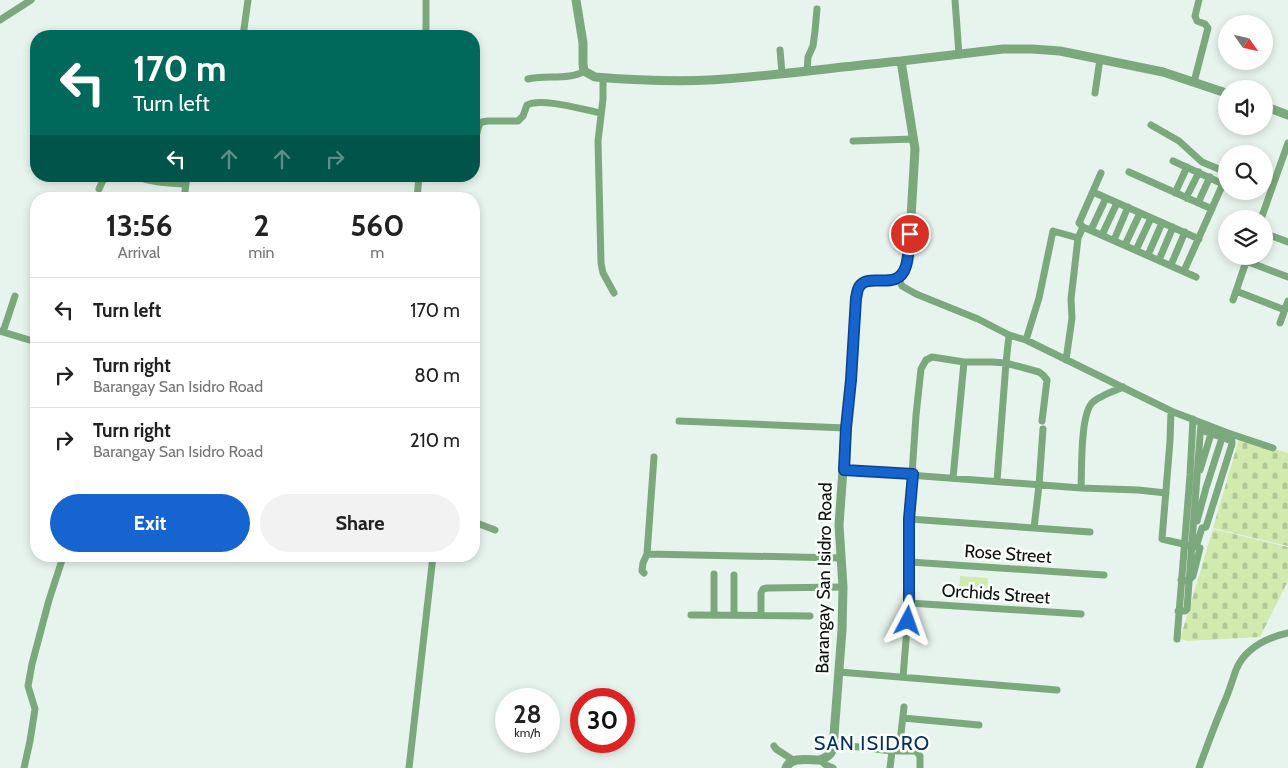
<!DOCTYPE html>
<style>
body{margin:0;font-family:Cabin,sans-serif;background:#f2f2f2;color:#222;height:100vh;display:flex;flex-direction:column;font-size:19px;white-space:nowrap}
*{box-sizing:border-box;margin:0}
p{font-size:16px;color:#767676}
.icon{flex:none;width:28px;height:28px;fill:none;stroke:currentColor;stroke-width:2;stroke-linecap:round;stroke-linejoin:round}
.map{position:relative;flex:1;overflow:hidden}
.details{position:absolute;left:30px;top:192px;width:450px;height:370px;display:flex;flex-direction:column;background:#fff;border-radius:20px;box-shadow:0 2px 8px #0003}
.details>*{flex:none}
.guide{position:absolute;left:30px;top:30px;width:450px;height:152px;border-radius:20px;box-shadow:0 2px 8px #0003;background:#00695c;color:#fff;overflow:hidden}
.needle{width:32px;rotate:124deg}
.tools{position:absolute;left:1218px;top:15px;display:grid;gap:10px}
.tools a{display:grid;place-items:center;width:55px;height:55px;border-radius:50%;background:#fff;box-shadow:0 2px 8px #0003;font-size:25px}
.speed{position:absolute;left:495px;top:688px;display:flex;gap:10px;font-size:25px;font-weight:700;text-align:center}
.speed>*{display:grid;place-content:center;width:65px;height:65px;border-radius:50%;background:#fff;box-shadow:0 2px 8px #0003;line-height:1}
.speed small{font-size:12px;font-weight:400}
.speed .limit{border:8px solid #d22;background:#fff;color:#111}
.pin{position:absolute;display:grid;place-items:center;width:42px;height:42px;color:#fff;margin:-21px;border:2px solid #fff;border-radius:50%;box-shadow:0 1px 5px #0007}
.me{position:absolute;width:55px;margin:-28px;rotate:4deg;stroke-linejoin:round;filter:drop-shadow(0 0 4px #0008)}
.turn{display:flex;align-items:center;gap:18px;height:105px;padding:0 20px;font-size:22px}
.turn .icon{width:65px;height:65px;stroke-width:2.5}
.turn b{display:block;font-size:35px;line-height:42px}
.lanes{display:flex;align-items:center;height:48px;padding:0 20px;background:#0003;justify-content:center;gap:25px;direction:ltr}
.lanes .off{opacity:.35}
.eta{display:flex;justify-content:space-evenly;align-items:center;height:85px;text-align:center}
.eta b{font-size:30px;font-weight:700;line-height:35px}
.primary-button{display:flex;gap:10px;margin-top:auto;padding:10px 20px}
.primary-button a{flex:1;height:58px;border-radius:30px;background:#1664cf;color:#fff;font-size:20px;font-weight:700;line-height:58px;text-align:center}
.primary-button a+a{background:#f2f2f2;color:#222}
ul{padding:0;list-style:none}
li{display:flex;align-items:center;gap:15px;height:65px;padding:0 20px;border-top:1px solid #e0e0e0}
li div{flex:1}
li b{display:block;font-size:19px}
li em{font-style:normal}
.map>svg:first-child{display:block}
</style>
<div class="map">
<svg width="1288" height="768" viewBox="0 0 1288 768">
<defs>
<pattern id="cemetery-stones" width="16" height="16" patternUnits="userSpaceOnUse" patternTransform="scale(1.25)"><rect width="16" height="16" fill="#d1ebaf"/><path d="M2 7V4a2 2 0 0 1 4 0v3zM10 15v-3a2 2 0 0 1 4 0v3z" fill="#b2c896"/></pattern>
</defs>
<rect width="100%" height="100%" fill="#e7f4ed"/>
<path fill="url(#cemetery-stones)" d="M1239,439L1288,453V546L1213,528Z
M1213,529L1288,547V581L1260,637L1187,641L1180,639Z"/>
<path fill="#d1ebaf" d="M960,576L988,578L987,593L959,591Z"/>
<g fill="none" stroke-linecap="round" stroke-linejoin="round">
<path stroke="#7ba97d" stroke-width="7" d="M955,0L959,55
M0,20L31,0
M243,36L248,0
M426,36V0
M780,50L782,73
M807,71L808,57L813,46L815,31L817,9
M603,78V99L598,141L601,263L603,273L614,293
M528,79C543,75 573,80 584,71
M1194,82L1208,28L1205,24L1197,21L1195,16L1199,0
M1095,93L1100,59
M1151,125L1179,141L1202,162L1226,172
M853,141L913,139
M474,144L479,125L482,122L488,121H518L523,116L527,105C541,97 584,110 601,113
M1173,161L1223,184
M1129,172L1212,209
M1101,173L1079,223L1083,227L1196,277
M136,176C152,183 168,183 185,184
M99,189L105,176
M1093,192L1199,239
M1175,193L1187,167
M1186,198L1199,172
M184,199L187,176
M417,199L419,176
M1198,203L1210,177
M1261,219L1288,143
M1091,230L1106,198
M1264,233L1288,242
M1102,235L1117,203
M1114,240L1128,207
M1125,245L1140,213
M1136,250L1151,218
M1148,255L1162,223
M1159,260L1173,227
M1246,261L1288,277
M1171,265L1185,232
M1184,271L1226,177
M898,277L902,286L916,294L978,319L1009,335L1026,340L1171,411L1228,433L1273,448
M1236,291L1285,310
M1233,300L1248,256
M1280,323L1288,301
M0,331L36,342
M3,332L15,296
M1026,340L1039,298L1053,231L1078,238
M1066,360L1072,318L1071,299L1078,238L1083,227
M1171,411L1170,441L1162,539L1200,548L1193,576L1188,581L1181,580
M679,421L845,428
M843,470L1081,488L1138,490L1166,493
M1200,470L1211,434
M953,478L964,362
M997,481L1006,363L1009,335
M1081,488C1082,470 1080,416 1092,403C1097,397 1114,391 1123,387
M909,519L1090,532
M1197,521L1206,488L1222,438
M474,522L495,530
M1034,528L1039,485L1043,429
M1196,547L1202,528L1206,527L1232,444V441L1201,430
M647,554L841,558
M910,562L1104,575
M644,573L642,571L643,563L647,554L654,457
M714,574V615
M734,575V615
M909,603L1081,614
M1178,611H1185L1187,609L1201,423
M691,615L810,616
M761,615V593L763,589L767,588L843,587
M1177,639L1190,475L1193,419
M839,672L1057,690
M903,677L909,603V519L916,415L921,369L926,360L932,357L964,362H992L1006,363L1039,372L1043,375L1047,380L1042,421
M903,718L979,725
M834,744L892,751H914L917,752L920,756V768
M774,746L776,749L793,760
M899,751L904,707
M820,760L826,765L833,768
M24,768L30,741L35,709L28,686L32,664L49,600L62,560
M409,768L433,556
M890,768L892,751
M1199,768C1207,746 1215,724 1224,703C1229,692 1232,681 1236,670C1245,648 1266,638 1288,633"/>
<path stroke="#7ba97d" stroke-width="9" d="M576,0L583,43V64L584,71L595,77C633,80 672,82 710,80C774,76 837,67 901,61
M1264,106L1288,115
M786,768C791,756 808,760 820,760C827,757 831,755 833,748L842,630L843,587L839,525L843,470L845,428L851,380L856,299C857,295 857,290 859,287C868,270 893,294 907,266L911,218L915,149L901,61L1003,49H1032L1060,51L1163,72L1226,93"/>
</g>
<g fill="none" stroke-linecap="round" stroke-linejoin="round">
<g stroke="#0e4187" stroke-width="12">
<path id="route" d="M908,621L909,603V519L913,474L844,470L846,428L851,380L856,298C857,295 857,290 859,287C868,271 898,293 906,266C909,256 909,244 910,234"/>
</g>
<use href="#route" stroke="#1664cf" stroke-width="9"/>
</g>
<g text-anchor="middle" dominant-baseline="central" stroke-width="5" stroke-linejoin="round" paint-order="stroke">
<g font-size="18" fill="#0e1210" stroke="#fafffc">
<text transform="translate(1008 554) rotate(4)">Rose Street</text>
<text transform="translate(824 578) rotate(-89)">Barangay San Isidro Road</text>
<text transform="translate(996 594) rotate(4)">Orchids Street</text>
</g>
<g font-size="20" letter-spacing="1" fill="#072c5f" stroke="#fafffc">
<text x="872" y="743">SAN ISIDRO</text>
</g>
</g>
</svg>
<div class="tools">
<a><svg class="needle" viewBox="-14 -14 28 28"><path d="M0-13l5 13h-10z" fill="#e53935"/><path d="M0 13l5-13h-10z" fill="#767676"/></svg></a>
<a><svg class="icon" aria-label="sound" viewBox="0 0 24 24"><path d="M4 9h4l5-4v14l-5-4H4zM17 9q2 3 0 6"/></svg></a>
<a><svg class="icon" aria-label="search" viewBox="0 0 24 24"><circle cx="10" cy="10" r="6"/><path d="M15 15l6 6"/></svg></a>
<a><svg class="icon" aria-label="layers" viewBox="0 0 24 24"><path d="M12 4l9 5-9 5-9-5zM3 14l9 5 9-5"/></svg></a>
</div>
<div class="speed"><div>28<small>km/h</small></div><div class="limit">30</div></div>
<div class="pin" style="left:910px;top:234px;background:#d93025"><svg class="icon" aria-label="arrive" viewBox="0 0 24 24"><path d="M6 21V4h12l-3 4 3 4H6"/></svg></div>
<svg class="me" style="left:908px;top:621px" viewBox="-20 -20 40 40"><path d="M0-17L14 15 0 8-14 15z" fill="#1664cf" stroke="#fff" stroke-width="4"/></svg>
<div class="guide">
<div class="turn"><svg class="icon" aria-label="left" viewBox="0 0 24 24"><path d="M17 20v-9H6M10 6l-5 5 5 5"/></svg><div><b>170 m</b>Turn left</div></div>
<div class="lanes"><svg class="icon" aria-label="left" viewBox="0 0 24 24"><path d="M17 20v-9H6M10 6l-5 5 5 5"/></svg><svg class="icon off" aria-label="ahead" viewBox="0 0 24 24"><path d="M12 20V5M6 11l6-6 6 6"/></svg><svg class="icon off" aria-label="ahead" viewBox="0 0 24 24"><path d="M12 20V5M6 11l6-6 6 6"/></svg><svg class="icon off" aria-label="right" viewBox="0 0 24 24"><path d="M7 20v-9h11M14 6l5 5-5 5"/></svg></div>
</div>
<section class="details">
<div class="eta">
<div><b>13:56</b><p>Arrival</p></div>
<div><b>2</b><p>min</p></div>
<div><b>560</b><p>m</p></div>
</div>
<ul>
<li><svg class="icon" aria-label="left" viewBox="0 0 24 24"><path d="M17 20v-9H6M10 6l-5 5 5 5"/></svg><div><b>Turn left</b></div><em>170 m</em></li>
<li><svg class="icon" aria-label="right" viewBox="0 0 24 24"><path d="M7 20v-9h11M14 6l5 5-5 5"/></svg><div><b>Turn right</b><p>Barangay San Isidro Road</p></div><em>80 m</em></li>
<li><svg class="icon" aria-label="right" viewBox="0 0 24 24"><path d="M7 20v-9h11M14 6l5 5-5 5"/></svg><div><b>Turn right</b><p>Barangay San Isidro Road</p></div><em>210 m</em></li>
</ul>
<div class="primary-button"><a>Exit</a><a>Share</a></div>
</section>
</div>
